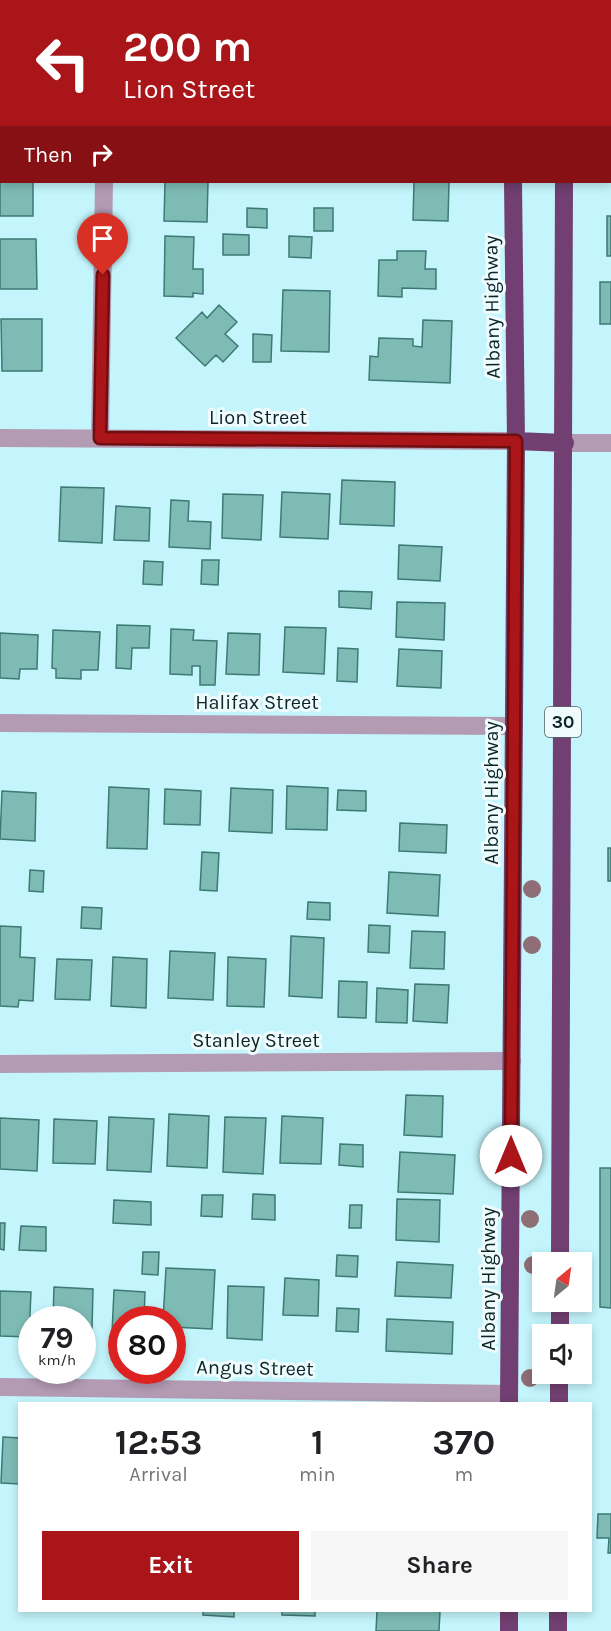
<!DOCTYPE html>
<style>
body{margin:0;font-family:Karla,sans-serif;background:#f6f6f6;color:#202124;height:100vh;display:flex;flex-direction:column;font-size:22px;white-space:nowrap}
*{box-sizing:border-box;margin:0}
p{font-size:20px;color:#757577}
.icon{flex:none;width:33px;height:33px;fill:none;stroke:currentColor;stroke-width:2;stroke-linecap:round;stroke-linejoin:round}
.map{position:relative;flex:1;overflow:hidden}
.drawer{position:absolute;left:18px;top:1402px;width:574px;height:210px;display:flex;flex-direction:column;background:#fff;border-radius:0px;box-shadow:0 3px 9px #0003}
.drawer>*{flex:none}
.top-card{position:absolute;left:0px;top:0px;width:612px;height:183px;box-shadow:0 3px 9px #0003;background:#a91519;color:#fff;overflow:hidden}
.needle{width:39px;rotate:29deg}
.tools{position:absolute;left:532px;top:1252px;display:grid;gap:12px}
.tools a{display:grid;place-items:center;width:60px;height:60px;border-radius:0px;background:#fff;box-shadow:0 3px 9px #0003;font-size:30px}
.speed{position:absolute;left:18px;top:1306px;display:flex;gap:12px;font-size:30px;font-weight:700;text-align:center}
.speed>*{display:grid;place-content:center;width:78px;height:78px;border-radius:50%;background:#fff;box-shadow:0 3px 9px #0003;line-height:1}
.speed small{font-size:15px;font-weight:400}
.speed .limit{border:9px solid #d22;background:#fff;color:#111}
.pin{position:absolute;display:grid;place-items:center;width:51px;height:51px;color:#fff;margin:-62px -26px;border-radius:50% 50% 50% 0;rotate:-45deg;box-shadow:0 0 6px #0007}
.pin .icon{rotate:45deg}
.me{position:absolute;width:66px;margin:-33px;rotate:0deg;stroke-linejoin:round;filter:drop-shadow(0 0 4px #0008)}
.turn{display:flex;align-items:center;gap:21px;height:126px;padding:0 24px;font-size:27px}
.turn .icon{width:78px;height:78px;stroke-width:2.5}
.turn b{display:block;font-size:42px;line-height:51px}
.then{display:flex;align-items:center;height:57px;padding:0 24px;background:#0003;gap:12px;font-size:22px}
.eta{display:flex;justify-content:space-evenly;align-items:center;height:102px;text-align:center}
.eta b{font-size:36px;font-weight:700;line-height:42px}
.button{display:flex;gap:12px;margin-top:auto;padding:12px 24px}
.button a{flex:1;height:69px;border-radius:0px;background:#a91519;color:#fff;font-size:24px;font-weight:700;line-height:69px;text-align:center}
.button a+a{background:#f6f6f6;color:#202124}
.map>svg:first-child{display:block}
</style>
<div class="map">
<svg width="611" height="1631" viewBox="0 0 611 1631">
<rect width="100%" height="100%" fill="#c4f5fc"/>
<path fill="#7dbbb4" stroke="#3d7a74" stroke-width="1.5" d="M0,168L2,182H33V216H0Z
M165,182H208L207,222L164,221Z
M414,182H449L448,221L413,220Z
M247,208L267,209V228L247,227Z
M314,208H333V231H314Z
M607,216H611V256H607Z
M223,234L249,235V255H223Z
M165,236L194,237L193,269H203V294L193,293V297L164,296Z
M289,236L312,237L311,258L289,257Z
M0,239H36L37,289H0Z
M397,251H426L425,269H436V289L402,288V297L378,296L379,260H397Z
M600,282H611V324H600Z
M283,290L330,291L329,352L281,351Z
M219,305L237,322L225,334L238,346L223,362L216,355L205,366L176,338L202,312L207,318Z
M1,319H42V371H2Z
M423,320L452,321L450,383L369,380L370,356L378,357L379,338L413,339V346L422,347Z
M253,334L272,335L271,362H253Z
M342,480L395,482L394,526L340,524Z
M61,487L104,488L102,543L59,541Z
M282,492L330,494L328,539L280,537Z
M223,494L263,495L261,540L222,538Z
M171,500L189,501L188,521L211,522L210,549L169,547Z
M116,506L150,508L149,541L114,540Z
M399,545L442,547L440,581L398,579Z
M202,560H219L218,585L201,584Z
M144,561L163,562L162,585L143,584Z
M339,591L372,592L371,609L339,607Z
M397,602L445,603L444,640L396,637Z
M117,625L150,626L149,648H132L131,669L116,668Z
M285,627L326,628L324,674L283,672Z
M171,629L194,630L193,640L217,641L215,685H200V666H192V675L170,674Z
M53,630L100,632L98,670H81V679L56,678V669L52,668Z
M0,633L38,635L37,669H20L19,679L0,678Z
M228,633L260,634L259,675L226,674Z
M338,648L358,649L357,682L337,681Z
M399,649L442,651L441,688L397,686Z
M287,786L328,788L327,830L286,829Z
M109,787L149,789L147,849L107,848Z
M231,788L273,790L272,833L229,831Z
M165,789L201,791L200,825L164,824Z
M338,790L366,791V811L337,810Z
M2,791L36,793L35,841L0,839Z
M400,823L447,825L446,853L399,851Z
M608,848H611V881H608Z
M202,852L219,853L217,891L200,890Z
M30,870L44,871L43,892L29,891Z
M389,872L440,875L438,916L387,913Z
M308,902L330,903V920L307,919Z
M82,907L102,908L101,929L81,928Z
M369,925L390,926L389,953L368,952Z
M0,926L21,927L20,957L35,958L33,1001L19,1000L18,1007L0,1006Z
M412,931L445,932L444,969L410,968Z
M291,936L324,938L322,998L289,996Z
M170,951L215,953L213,1000L168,998Z
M113,957L147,959L146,1008L111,1006Z
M228,957L266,959L264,1007L227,1006Z
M57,959L92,960L90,1000L55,999Z
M339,981L367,982L366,1018L338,1017Z
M415,984L449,985L447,1023L413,1021Z
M377,988L408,990L407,1023L376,1022Z
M406,1095L443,1096L442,1137L404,1135Z
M169,1114L209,1116L207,1168L167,1166Z
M282,1116L323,1118L321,1164L280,1163Z
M109,1117L154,1119L151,1172L107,1170Z
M225,1117L266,1118L263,1174L223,1172Z
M0,1118L39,1120L37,1171L0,1169Z
M54,1119L97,1121L95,1164L53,1163Z
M340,1144L363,1145V1167L339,1165Z
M400,1152L455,1155L453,1194L398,1192Z
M600,1168H611V1308L600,1307Z
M253,1194L275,1195V1220L252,1219Z
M202,1195H223L222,1217L201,1216Z
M397,1199L440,1200L439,1242L396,1240Z
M114,1200L151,1202V1225L113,1223Z
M350,1205H362L361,1228H349Z
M0,1223H5L4,1250L0,1249Z
M21,1226L46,1227V1251L19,1250Z
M143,1252H159L158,1275L142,1274Z
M337,1255L358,1256L357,1277L336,1276Z
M397,1262L453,1265L451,1298L395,1296Z
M166,1268L215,1270L212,1329L172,1327V1320H163Z
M285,1278L319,1280L318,1316L283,1315Z
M228,1286L264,1287L262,1340L227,1338Z
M54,1287L93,1289L92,1329H82V1320H53Z
M114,1290L145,1292L144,1320H122V1334L112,1333Z
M0,1291L31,1292L29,1337L0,1336Z
M337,1308L359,1309L358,1332L336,1331Z
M387,1319L453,1322L452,1354L386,1351Z
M3,1437L20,1438V1484L1,1483Z
M598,1514H611V1553H608L609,1538H597Z
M203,1611H234V1617L203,1615Z
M282,1611H315V1616L282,1615Z
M377,1611H440L439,1631H376Z"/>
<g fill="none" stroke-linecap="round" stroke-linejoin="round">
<path stroke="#b39bb3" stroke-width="18" d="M107,2V0
M0,438L516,441
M100,438L104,182
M565,443H611
M0,723L514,726
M0,1064L512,1061
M0,1387L509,1394"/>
<path stroke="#713f71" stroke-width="18" d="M510,0V2
M564,0V2
M516,441L565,443
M560,1263L564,182
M560,1335V1302
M509,1404L516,441L513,182
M559,1404V1374
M509,1631V1611
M558,1631V1611"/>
</g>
<g fill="#8f6e75">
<circle cx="532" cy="889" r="9"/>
<circle cx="532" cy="945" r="9"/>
<circle cx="530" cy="1219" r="9"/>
<circle cx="533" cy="1265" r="9"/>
<circle cx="530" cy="1378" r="9"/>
</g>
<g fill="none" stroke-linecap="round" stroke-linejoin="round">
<g stroke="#6e0e10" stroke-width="15">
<path id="route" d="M103,275L100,438L516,441L511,1156"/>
</g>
<use href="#route" stroke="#a91519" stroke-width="10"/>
</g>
<g text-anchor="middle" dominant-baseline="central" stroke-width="6" stroke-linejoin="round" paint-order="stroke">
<rect fill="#effbfd" stroke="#4e6467" stroke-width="1.5" x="545" y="707" width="36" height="30" rx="4.5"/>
<g font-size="18" font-weight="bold" fill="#092327">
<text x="563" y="722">30</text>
</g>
<g font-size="20" fill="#092327" stroke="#effbfd">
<text transform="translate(492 307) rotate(-91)">Albany Highway</text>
<text x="258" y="417">Lion Street</text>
<text x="257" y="702">Halifax Street</text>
<text transform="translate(491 793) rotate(-90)">Albany Highway</text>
<text x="256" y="1040">Stanley Street</text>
<text transform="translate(488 1279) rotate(-90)">Albany Highway</text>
<text transform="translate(255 1368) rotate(1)">Angus Street</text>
</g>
</g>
</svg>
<div class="tools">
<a><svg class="needle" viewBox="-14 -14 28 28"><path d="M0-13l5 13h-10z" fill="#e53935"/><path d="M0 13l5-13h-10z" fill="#757577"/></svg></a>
<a><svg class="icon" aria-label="sound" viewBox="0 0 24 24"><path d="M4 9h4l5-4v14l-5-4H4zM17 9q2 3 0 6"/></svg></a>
</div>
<div class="speed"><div>79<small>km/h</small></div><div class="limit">80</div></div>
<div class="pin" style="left:103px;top:275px;background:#d93025"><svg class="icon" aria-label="arrive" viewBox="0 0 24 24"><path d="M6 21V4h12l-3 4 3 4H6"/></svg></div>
<svg class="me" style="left:511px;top:1156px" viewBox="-20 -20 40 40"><circle r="19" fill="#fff"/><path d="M0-13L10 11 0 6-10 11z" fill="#a91519"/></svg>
<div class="top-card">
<div class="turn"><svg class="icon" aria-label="left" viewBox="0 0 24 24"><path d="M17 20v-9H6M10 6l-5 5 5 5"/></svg><div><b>200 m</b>Lion Street</div></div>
<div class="then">Then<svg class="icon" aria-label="right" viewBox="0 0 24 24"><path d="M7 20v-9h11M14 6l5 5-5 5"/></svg></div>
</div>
<section class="drawer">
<div class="eta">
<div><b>12:53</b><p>Arrival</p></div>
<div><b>1</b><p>min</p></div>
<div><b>370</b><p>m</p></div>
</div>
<div class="button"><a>Exit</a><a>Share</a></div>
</section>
</div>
